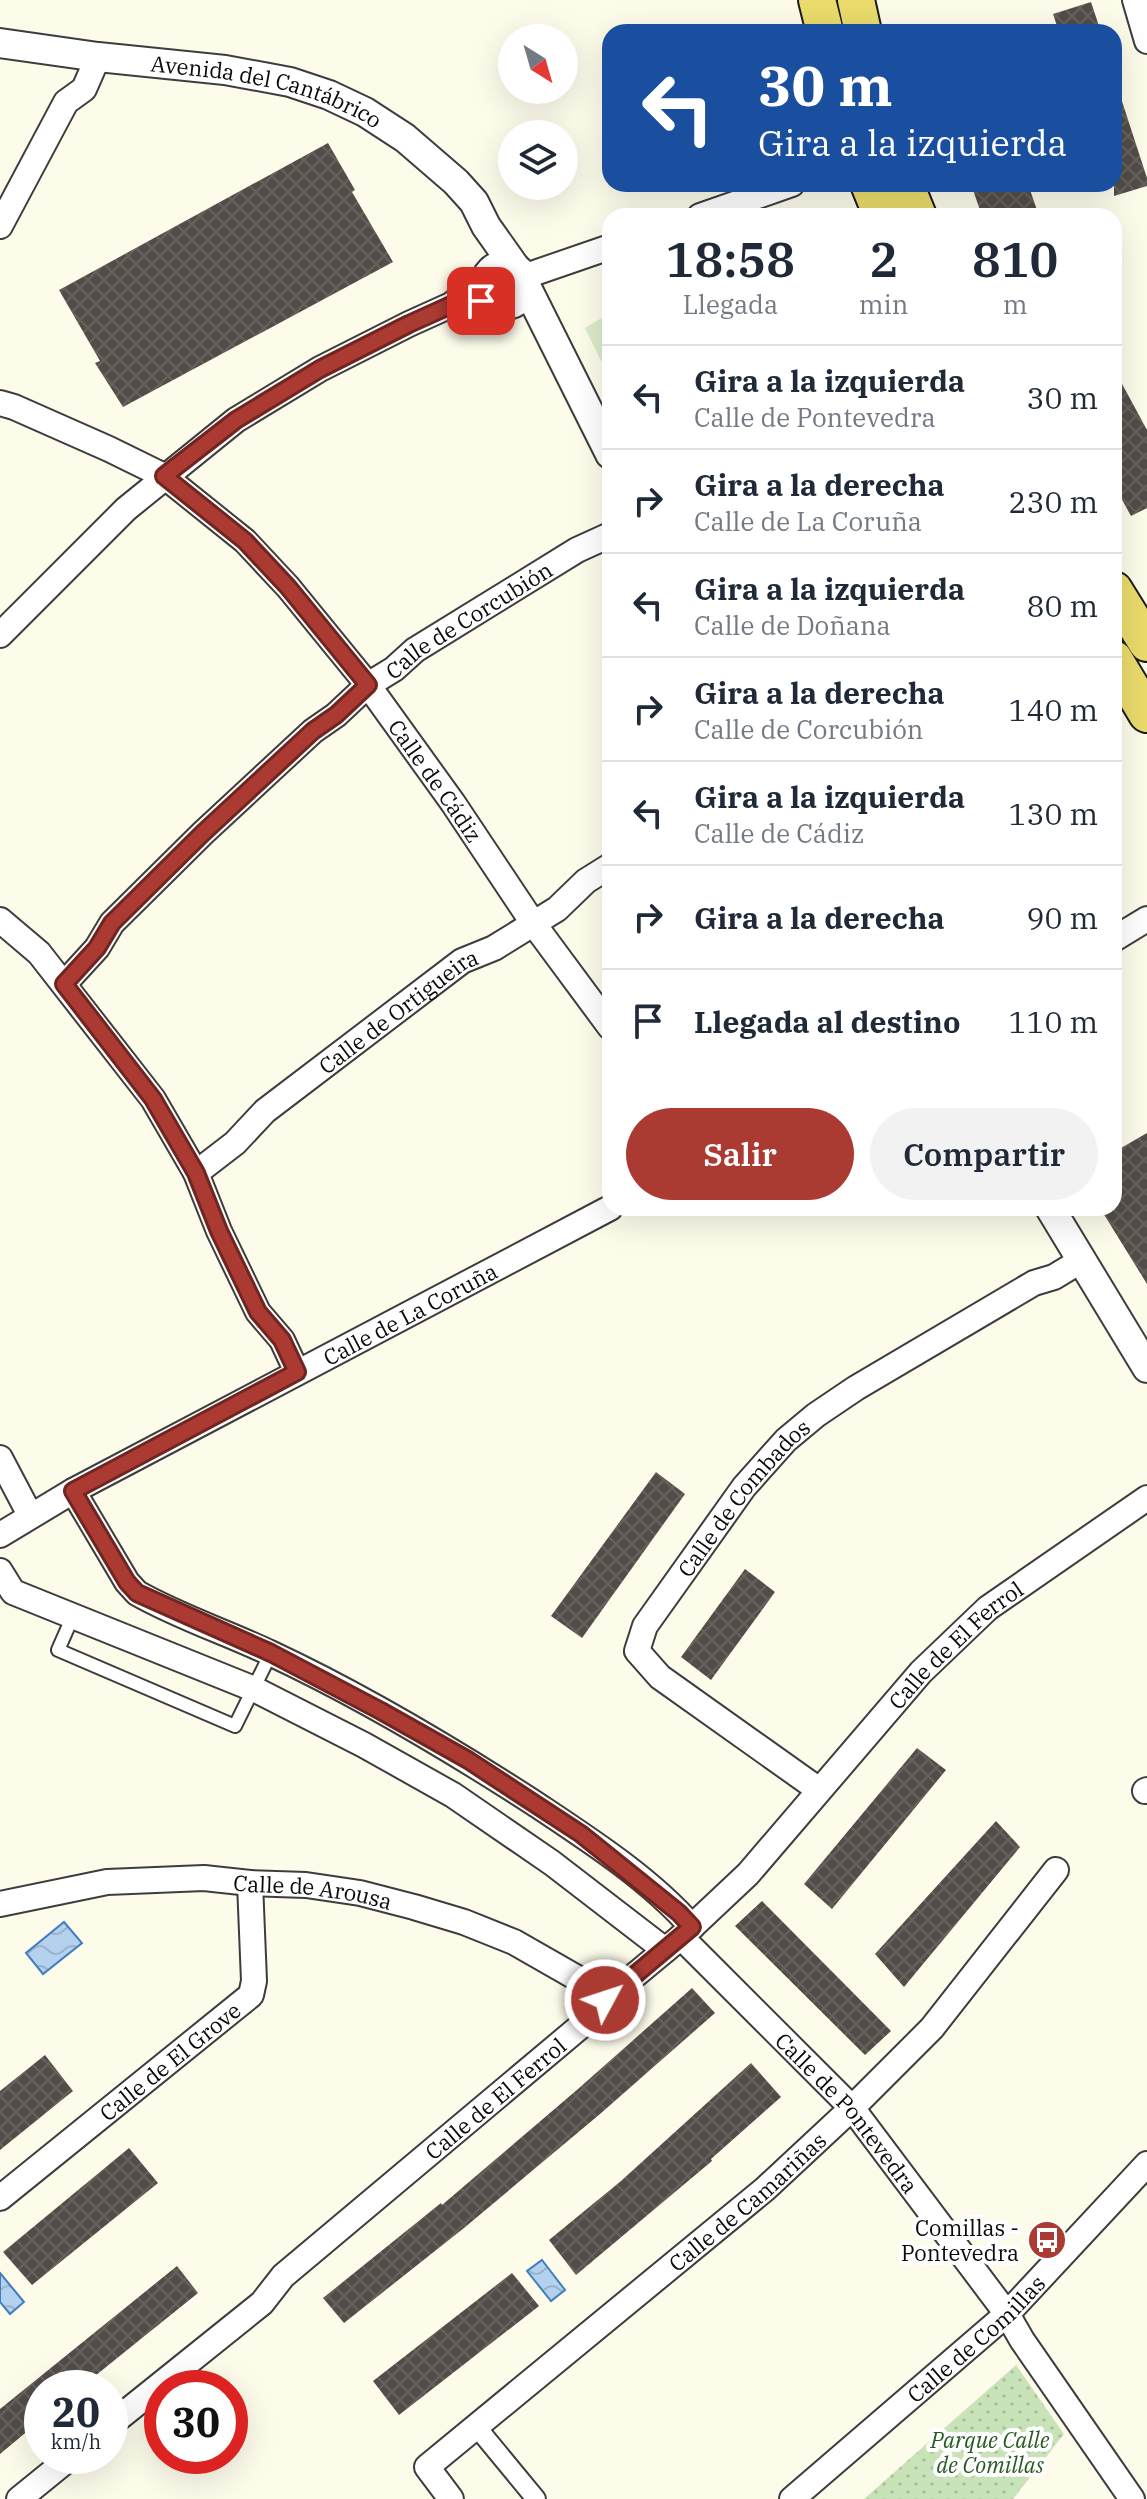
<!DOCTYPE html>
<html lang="es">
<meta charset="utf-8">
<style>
body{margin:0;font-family:"IBM Plex Serif",serif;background:#f2f2f3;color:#1f2937;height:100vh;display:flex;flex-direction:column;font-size:30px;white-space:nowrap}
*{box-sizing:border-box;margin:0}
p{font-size:26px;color:#747a83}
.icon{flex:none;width:44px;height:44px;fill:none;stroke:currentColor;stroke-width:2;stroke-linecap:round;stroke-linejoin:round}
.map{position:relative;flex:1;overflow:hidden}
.details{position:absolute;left:602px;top:208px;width:520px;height:1008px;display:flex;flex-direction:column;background:#fff;border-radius:24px;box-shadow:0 8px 32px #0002}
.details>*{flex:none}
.top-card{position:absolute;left:602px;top:24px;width:520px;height:168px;border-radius:24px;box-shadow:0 8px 32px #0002;background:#1a4fa0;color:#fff;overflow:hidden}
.needle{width:52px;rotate:143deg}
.tools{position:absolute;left:498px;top:24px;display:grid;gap:16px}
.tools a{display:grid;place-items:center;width:80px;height:80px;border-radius:50%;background:#fff;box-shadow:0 8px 32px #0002;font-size:40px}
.speed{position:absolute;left:24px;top:2370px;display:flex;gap:16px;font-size:40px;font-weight:700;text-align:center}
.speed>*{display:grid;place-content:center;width:104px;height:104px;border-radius:50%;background:#fff;box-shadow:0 8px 32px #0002;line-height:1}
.speed small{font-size:20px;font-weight:400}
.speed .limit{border:12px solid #d22;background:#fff;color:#111}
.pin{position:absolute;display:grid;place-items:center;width:68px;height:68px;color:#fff;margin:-34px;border-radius:16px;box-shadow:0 4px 12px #0006}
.me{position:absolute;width:88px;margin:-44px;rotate:50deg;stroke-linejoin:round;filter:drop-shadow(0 0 6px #0008)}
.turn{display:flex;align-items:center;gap:28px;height:168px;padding:0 24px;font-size:36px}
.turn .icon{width:104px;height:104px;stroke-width:2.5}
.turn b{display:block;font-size:56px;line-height:68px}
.eta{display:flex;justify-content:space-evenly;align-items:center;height:136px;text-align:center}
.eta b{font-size:48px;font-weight:600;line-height:56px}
.cta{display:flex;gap:16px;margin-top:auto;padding:16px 24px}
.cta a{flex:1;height:92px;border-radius:48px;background:#ab3a32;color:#fff;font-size:32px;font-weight:600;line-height:92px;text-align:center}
.cta a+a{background:#f2f2f3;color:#1f2937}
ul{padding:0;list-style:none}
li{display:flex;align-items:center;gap:24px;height:104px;padding:0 24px;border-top:2px solid #e0e1e3}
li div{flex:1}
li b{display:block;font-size:30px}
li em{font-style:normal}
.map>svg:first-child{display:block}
</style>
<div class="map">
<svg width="1147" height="2499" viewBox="0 0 1147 2499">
<defs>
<pattern id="park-dots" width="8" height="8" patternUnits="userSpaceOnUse" patternTransform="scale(2)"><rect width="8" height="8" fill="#c9e3b8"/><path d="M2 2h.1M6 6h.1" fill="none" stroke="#abc19d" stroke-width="1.8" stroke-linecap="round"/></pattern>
<pattern id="water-waves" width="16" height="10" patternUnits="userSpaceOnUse" patternTransform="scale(2)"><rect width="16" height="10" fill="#b4d2ef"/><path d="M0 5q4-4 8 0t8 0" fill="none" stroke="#99b3cc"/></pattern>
<pattern id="building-cross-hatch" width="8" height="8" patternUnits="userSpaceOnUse" patternTransform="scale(2)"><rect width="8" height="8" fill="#524d48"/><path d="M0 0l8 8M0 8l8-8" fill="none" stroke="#66625e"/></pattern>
</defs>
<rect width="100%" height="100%" fill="#fdfbea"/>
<path fill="url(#park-dots)" d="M1016,2365L1064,2434L1013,2499H864Z"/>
<path fill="#dbebc8" d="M610,313V379L585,328Z"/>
<path fill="url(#water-waves)" stroke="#427ebe" stroke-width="2" d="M64,1922L82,1943L43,1974L26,1953Z
M542,2260L565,2290L551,2301L527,2271Z
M0,2273L24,2302L10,2314L0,2302Z"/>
<path fill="url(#building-cross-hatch)" d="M1091,2L1101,32H1059L1053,14Z
M1117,86L1147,178V186L1114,196V87Z
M328,143L355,190L352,192L393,262L123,407L95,363L100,361L59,290Z
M971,184H1028L1039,216H982Z
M1114,369L1147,430V508L1131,516L1114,485Z
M1147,1133V1284L1100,1208H1114V1152Z
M656,1472L685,1494L582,1638L551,1616Z
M745,1569L775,1592L711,1680L681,1657Z
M917,1748L946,1770L832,1909L804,1884Z
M996,1821L1020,1847L904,1987L875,1954Z
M762,1901L891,2031L865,2055L735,1926Z
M692,1988L715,2013L600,2114L464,2228L344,2323L323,2298L441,2203L442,2205L578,2089Z
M45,2055L73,2091L0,2150V2091Z
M751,2063L781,2097L711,2159L712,2161L576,2275L549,2240L621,2181Z
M129,2148L158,2183L32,2285L3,2252Z
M177,2266L198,2293L80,2388H42V2419L0,2454V2409Z
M512,2273L539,2306L399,2415L373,2381Z"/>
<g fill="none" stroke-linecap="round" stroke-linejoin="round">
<g stroke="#3d3d3d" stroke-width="16">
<path id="service" d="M73,1616L58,1650L235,1726L271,1653"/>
</g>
<g stroke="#3d3d3d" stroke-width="22">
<path id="pedestrian" d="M475,2425L536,2499"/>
</g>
<g stroke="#3d3d3d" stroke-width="28">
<g id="minor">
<path d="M1135,0L1147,41"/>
<path d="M700,216L792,184"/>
<path d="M0,226L66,102L84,89L98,57"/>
<path d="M523,277L610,247"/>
<path d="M453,305L481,301L493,302"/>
<path id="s1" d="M0,403L14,407L109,449L164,476L245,541L288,587L368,685L453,803L533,923L610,1027"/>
<path d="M0,635L126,509L236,420L320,369L409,324L451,305L488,275"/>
<path d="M0,920L39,953L153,1099L196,1173L219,1231L258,1312L282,1340L297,1372"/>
<path d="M1114,939L1147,919"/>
<path id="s2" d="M64,984L97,948L112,923L203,833L313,731L336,715L368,685L394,669L415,650L577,550L610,535"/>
<path id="s3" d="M196,1173L235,1143L265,1111L462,961L494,948L557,909L586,881L610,866"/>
<path d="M0,1458L30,1515"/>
<path d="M73,1491L127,1582L137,1593C179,1617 226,1632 270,1653C362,1696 449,1748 534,1803C588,1839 649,1878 692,1927"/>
<path id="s4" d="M0,1535L73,1491L610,1208"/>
<path d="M0,1571L13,1592L254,1689L364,1745L453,1795L552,1863L665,1950"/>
<path id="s5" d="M819,1790L660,1677L637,1651L645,1626L744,1487L786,1440L816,1415L856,1388L1034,1283L1054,1277L1082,1260"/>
<path d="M1145,1791L1147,1790"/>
<path id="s6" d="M0,1904L107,1882L204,1878L250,1883L306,1885L360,1893L414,1907L464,1922L514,1942L591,1986L605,2000"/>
<path id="s7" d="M681,1937L852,2108L1007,2314L1022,2340L1132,2499"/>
<path id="s8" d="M0,2198L251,1995L254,1981L250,1883"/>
<path id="s9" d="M110,2425L262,2303L283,2276L588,2020L605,2000L681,1937L748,1874L921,1672L988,1608L1147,1498"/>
<path d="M19,2499L72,2456"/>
<path id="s10" d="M451,2499L427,2467L765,2189L852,2108L932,2028L1056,1870"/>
<path id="s11" d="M792,2499L1007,2314L1147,2164"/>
</g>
</g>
<g stroke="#3d3d3d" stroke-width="32">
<g id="tertiary">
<path id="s12" d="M0,43L98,57L225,70L290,82L329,95L365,112L405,138L456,182L474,202L486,226L515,267"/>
<circle cx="505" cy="285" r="20"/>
<path d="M525,284L610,454"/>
<path d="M1050,1208L1147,1368"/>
</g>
</g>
<g stroke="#1b1b1b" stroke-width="40">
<path id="primary" d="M817,0L825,32
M856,0L863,32
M869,184L882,216
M905,184L918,216
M1114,590L1147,643
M1114,659L1147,714"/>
</g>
<use href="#service" stroke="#fff" stroke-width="12"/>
<use href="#pedestrian" stroke="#fff" stroke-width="18"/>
<use href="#minor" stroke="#fff" stroke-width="24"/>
<use href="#tertiary" stroke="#fff" stroke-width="28"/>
<use href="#primary" stroke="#eadb6c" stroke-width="36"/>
</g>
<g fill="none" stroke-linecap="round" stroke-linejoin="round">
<g stroke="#6f2620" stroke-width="20">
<path id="route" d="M481,301L451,305L409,324L320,369L236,420L164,476L245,541L288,587L368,685L336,715L313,731L203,833L112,923L97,948L64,984L153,1099L196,1173L219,1231L258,1312L282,1340L297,1372L73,1491L127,1582L137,1593L271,1653L381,1711L468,1760L581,1834L679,1913L692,1927L605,2000"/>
</g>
<use href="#route" stroke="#ab3a32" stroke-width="14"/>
</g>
<defs>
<g id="bus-disc" transform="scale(2)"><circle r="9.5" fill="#ab3a32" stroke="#fff"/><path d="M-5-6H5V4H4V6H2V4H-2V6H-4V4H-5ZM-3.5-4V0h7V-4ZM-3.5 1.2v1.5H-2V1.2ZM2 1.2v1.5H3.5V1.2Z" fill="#fff"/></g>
</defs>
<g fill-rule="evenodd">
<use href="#bus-disc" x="1047" y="2240"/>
</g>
<g text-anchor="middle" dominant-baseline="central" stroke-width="8" stroke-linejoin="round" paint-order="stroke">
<g font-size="22" fill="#0a0a0a" stroke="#fff">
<text stroke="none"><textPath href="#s12" startOffset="272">Avenida del Cantábrico</textPath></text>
<text stroke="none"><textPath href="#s2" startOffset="548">Calle de Corcubión</textPath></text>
<text stroke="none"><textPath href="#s1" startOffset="590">Calle de Cádiz</textPath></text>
<text stroke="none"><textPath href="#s3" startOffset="260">Calle de Ortigueira</textPath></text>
<text stroke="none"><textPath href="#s4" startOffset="466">Calle de La Coruña</textPath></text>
<text stroke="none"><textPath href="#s5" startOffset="418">Calle de Combados</textPath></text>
<text stroke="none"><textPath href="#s9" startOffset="1154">Calle de El Ferrol</textPath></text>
<text stroke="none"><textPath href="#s6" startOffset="316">Calle de Arousa</textPath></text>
<text stroke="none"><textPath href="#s8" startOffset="218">Calle de El Grove</textPath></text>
<text stroke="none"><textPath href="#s9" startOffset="506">Calle de El Ferrol</textPath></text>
<text stroke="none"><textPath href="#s7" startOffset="242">Calle de Pontevedra</textPath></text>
<text stroke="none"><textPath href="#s10" startOffset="456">Calle de Camariñas</textPath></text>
<text stroke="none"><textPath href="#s11" startOffset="244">Calle de Comillas</textPath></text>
</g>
<g font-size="22" fill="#0a0a0a" stroke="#fff" text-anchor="end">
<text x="1019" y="2227">Comillas -<tspan x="1019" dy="25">Pontevedra</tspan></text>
</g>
<g font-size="22" font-style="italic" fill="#275a22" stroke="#fff">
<text x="990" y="2439">Parque Calle<tspan x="990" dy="25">de Comillas</tspan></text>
</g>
</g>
</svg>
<div class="tools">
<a><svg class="needle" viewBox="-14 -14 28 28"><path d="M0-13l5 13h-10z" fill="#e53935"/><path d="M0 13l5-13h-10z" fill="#747a83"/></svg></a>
<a><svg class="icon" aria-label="layers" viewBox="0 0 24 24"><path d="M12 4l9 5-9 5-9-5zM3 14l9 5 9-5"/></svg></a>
</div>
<div class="speed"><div>20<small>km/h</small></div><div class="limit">30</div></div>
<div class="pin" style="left:481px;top:301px;background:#d93025"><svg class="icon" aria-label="arrive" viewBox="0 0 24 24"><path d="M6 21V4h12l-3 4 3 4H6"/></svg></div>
<svg class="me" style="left:605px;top:2000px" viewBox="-20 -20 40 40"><circle r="17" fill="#ab3a32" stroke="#fff" stroke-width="3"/><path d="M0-11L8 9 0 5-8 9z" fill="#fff"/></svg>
<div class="top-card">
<div class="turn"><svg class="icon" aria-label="left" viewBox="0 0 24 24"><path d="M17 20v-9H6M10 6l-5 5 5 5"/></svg><div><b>30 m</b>Gira a la izquierda</div></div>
</div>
<section class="details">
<div class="eta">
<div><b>18:58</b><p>Llegada</p></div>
<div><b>2</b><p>min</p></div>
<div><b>810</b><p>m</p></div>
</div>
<ul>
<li><svg class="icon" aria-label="left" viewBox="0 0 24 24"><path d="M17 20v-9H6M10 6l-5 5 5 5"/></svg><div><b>Gira a la izquierda</b><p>Calle de Pontevedra</p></div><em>30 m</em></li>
<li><svg class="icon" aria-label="right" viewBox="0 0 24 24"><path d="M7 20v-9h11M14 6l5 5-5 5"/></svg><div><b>Gira a la derecha</b><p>Calle de La Coruña</p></div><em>230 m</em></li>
<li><svg class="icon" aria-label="left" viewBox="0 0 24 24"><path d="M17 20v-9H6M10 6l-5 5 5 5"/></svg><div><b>Gira a la izquierda</b><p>Calle de Doñana</p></div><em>80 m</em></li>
<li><svg class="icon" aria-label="right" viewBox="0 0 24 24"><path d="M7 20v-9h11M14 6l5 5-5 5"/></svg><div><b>Gira a la derecha</b><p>Calle de Corcubión</p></div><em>140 m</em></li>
<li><svg class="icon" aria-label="left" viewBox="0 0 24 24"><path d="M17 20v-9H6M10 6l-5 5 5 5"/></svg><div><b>Gira a la izquierda</b><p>Calle de Cádiz</p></div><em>130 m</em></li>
<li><svg class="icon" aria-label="right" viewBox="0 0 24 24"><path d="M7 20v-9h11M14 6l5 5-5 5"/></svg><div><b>Gira a la derecha</b></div><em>90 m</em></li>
<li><svg class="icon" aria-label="arrive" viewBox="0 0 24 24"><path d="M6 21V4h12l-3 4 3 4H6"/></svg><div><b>Llegada al destino</b></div><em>110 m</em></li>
</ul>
<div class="cta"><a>Salir</a><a>Compartir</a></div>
</section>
</div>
